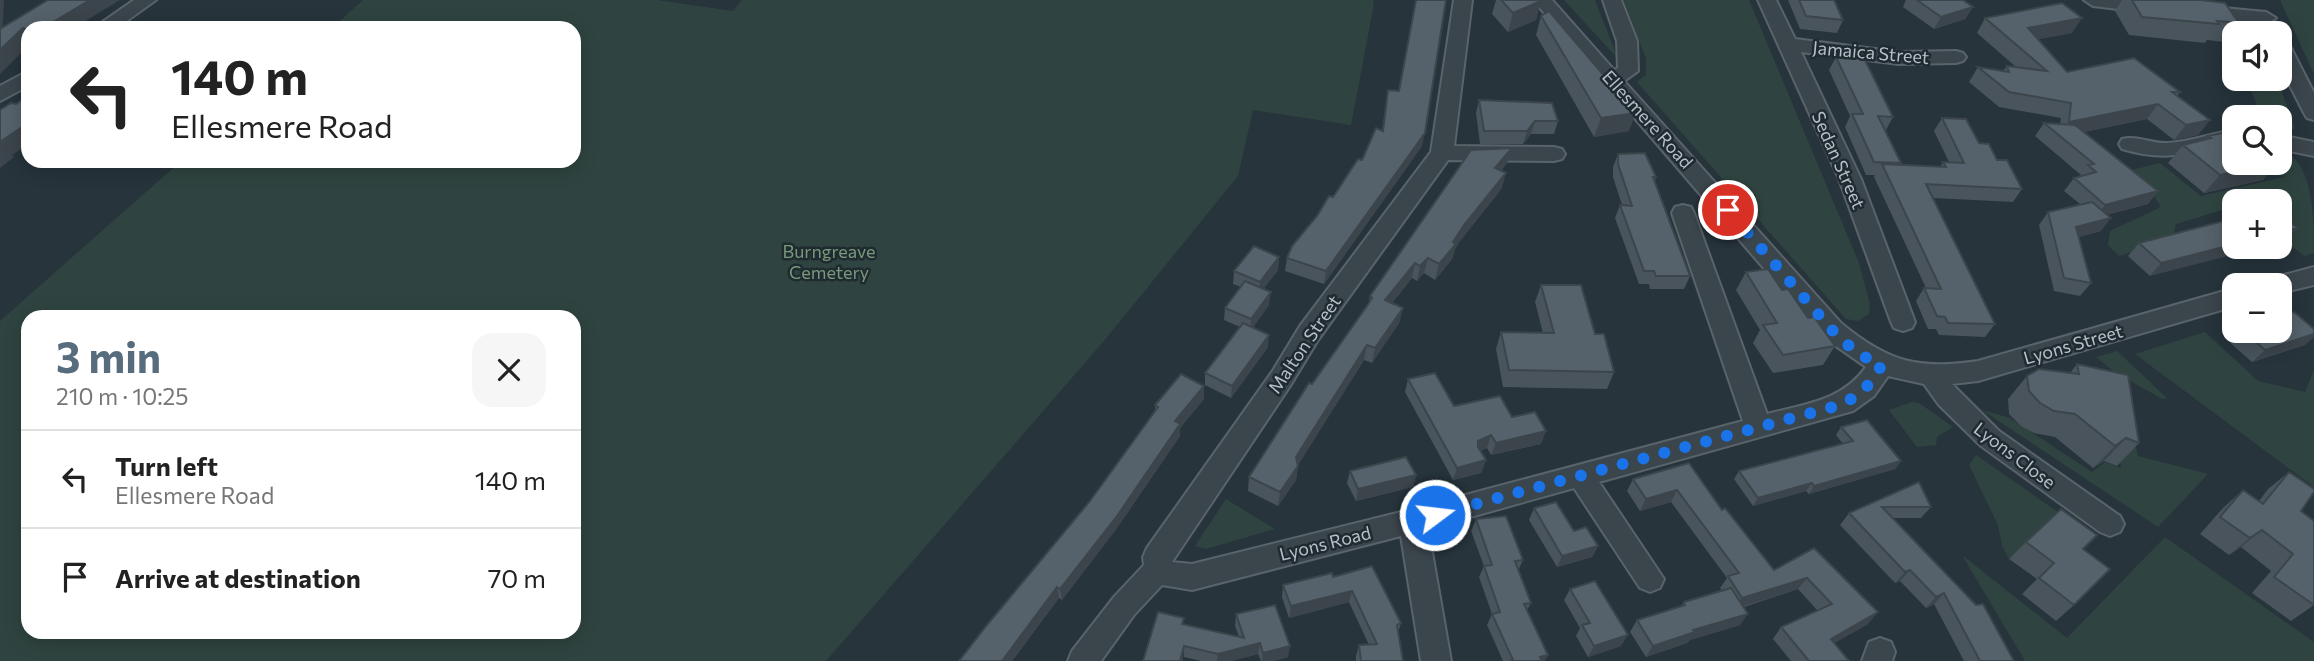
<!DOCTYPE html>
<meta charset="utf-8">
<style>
body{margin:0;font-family:Commissioner,sans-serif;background:#f6f6f6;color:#222;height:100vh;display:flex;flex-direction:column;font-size:26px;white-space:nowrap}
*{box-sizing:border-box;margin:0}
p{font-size:23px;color:#767676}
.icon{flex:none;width:38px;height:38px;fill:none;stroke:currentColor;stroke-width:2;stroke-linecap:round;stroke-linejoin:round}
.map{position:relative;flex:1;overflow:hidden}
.details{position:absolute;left:21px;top:310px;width:560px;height:329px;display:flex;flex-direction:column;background:#fff;border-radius:21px;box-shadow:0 4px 18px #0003}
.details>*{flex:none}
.guide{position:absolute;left:21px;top:21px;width:560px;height:147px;border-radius:21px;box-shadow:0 4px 18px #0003;background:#fff;color:#222;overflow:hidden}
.buttons{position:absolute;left:2222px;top:21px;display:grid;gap:14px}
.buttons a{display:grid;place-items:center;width:70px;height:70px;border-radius:14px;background:#fff;box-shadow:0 4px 18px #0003;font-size:35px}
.pin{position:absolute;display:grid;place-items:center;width:60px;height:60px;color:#fff;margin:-30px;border:4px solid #fff;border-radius:50%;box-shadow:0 2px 7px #0007}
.me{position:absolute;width:77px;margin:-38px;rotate:75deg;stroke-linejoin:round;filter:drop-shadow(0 0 5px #0008)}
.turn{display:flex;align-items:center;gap:24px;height:147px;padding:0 35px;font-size:32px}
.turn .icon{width:91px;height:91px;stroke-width:2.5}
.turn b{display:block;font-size:49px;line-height:60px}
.round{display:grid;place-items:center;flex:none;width:74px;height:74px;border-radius:21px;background:#f6f6f6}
.summary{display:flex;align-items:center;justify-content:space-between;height:119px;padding:0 35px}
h1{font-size:42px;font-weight:700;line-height:52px;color:#576c7d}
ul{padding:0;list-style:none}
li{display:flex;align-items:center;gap:21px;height:98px;padding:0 35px;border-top:2px solid #e0e0e0}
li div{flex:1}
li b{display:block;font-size:26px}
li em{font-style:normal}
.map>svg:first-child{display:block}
</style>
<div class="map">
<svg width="2314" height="661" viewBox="0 0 2314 661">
<rect width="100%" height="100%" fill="#27343c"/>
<path fill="#2f4440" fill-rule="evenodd" d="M363,0H657L733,11L742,0H1373L1374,4L1351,125L1253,110L1238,176L1104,341L826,661H0V321L181,161H574V28H332ZM28,317H574V632H28Z
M1564,0H1595L1618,59Z
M1624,0H1749L1859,263L1870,304L1869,314L1858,321L1846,319L1637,82L1646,75V59Z
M2280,0H2314V74Z
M2246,79H2277L2295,128L2290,132L2280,131V117H2262Z
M2280,151C2314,158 2314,219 2314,253L2304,256L2280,237V201H2235V206L2176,224L2174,233L2181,237L2119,256L2108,245L2110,231L2161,207L2149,188L2128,171L2160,163L2201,196L2284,177L2267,163H2280Z
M2205,332L2258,381L2305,392L2314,370V487L2135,354Z
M2117,351L2167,398L2162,399L2113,371L2096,357Z
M2110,399L2125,402L2138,456L2208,474L2158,527L1982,410L2010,418L2092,472L2105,462L2121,468Z
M1912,402L1919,403L1953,427L1937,437L1936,445L1917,447L1889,410Z
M1976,455L2058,512L2009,559L2002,545L1998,525L1969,465Z
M1226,499L1275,529L1206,549L1195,546Z
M2165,537L2314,642V661H2025L1962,555L2067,638Z"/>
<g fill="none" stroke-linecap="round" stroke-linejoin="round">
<g stroke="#59636a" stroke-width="4">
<path id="street" d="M134,0H156L117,28H94Z
M1454,0H1472L1454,146L1554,147L1562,149L1565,154L1562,159L1554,161L1448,160L1318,340L1290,386L1172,562L1192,564L1413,509L1743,421L1672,213L1675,207L1683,205L1691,207L1694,213L1767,414C1805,404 1842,401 1866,367L1823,337L1533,0H1552L1614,70L1618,68L1617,41L1603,0H1621L1637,41L1638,71L1624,81L1841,323C1888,362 1918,370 1978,361L2235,288V306L1978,381L1952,384L1999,431L2120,516L2124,524L2120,532L2110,536L2100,532L1981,446L1939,405L1924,384L1888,376L1874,396L1853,411L1599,482L1664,579L1660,588L1650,592L1640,588L1574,488L1428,529L1451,661H1421L1401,536L1192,590L1162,585L1134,615L1101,661H1068L1072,651L1114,597L1144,565L1143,557L1147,548L1272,372L1300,326L1431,152Z
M1758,0H1776L1795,39L1899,52L1956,51L1963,53L1966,57L1963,61L1956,63L1899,64L1801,52L1861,179L1915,322L1912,328L1903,331L1894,328L1891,322L1839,179Z
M2084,0H2140L2158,3L2161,7L2151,13L2093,6Z
M2201,6L2266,12L2276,18L2266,24L2194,16L2191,12Z
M2280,40L2290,46L2314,93V120L2307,118L2304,113L2280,66Z
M28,71V86L0,101V86Z
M2235,130V144C2186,150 2174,164 2122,149L2119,144L2122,139C2137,135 2152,144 2167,143C2190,142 2212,133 2235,130Z
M2280,135L2314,142V156L2280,149Z
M2314,267V285L2280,293V285H2265L2269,279Z
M1880,638L1891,642L1895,652L1892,661H1862L1869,642Z"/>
</g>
<use href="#street" fill="#3b454c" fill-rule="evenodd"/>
</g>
<path fill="#49545c" d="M1496,0H1540L1536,20L1508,32L1492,14Z
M1788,0H1834L1843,20L1837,33L1800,29Z
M1906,0H1963L1973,7L1965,19L1934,29L1903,7Z
M2122,0H2201L2239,23L2224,42L2207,40L2205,43L2129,35L2115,11Z
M1541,16L1629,131L1594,137L1536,35Z
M1985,18L2072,33L2038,39L2067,72L2180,92L2177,96L2210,120L2198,135L2174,140L2147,119L2084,132L2158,191L2148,204L2106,215L2101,231L2079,237L2091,283L2080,296L2054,291L2039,225L2048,212L2080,204L2064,191L2074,178L2080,177L2081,175L2035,136L2044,123L2060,124L2061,118L1999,107L1969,82L1978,67L2003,71L2007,66L2016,67L1977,33Z
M1836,57L1893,117L1886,130H1885L1901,163L1900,164L1940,167L1943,162H1949L1934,131L1942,118L1979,143L1997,160L2022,189L2013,202L1933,198L1995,324L1985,337L1939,335L1936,329H1928L1916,301L1924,288H1926L1874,177L1875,175H1866L1845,127L1850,116L1829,70Z
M1388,90L1422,146L1324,284L1285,271L1287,258L1362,160L1382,131Z
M1479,100L1558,121L1554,134H1531L1523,144H1480L1476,113Z
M2208,136L2263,180L2204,193L2168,163L2183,145L2205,140Z
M1512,148L1507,163L1501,171L1502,188L1460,241L1455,249L1452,259L1435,280L1424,273L1417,281L1412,278L1392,303L1403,308L1399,323L1372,363L1364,360L1298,465L1296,480L1278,506L1248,491L1249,477L1312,384L1368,306L1370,296Z
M1618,154L1656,177L1655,181L1690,276L1684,289H1650L1649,284H1639L1615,218L1620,205H1622L1613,177V167Z
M2235,214V247L2150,276L2128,256L2139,243L2230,220Z
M1279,257L1278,270L1263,289L1269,305L1253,327L1268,347L1231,398L1205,385V373L1240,327L1224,320L1225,308L1241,287L1233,284L1234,271Z
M1746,272L1782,290L1835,346L1823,365L1773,373L1753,343L1760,330L1736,290Z
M1541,285L1595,334L1614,372L1607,389L1503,387L1496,349L1501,332L1543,333L1535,302Z
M2236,331H2280L2305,345L2252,362L2227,340Z
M2077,364L2139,443L2117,466L2104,461L2093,468L2055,437L2034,433L2021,426L2009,414L2008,399L2027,376L2070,373Z
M1408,379L1454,406L1512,417L1541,444L1491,455L1487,448L1480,451L1486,460L1481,473L1453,480L1405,392Z
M1204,399L1180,428V436L1117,528L1062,600L1059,598L1012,661L1090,501L1155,411V405Z
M1841,427L1901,461L1895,469L1809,494L1806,491L1753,506L1734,479L1739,471L1843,444L1836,435Z
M1689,463L1722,510L1774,570L1814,548L1868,624L1834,643L1849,661H1791L1773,639L1781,627L1818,611L1798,589L1744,607L1740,625L1690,640L1687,643L1646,657L1630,632L1637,620L1681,607L1684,602L1722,591L1720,588L1727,578L1671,502L1640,511L1627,491L1633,479Z
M1350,471L1416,475L1413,487L1356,501L1347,483Z
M2289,472L2301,511L2313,535L2314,605L2291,621L2252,593L2271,571L2241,547L2229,555L2200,534L2223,508L2243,490L2259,501L2268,489Z
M1919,482L1931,507L1921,518H1892L2014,661H1964L1934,604L1926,608L1900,581L1895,583L1840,525L1849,513Z
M1534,508L1598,546L1592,557L1557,567L1529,520Z
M1476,519L1523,560L1518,571L1531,603L1527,610L1545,661H1503L1487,625L1492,614L1479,577L1484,566L1471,531Z
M2026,542L2083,549L2074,605L2056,621L2022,594L2037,579L2009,559Z
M1333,577L1401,623L1398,633L1403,661H1356V656L1359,645H1369L1349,602L1289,618L1282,597L1283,585Z
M1570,589L1621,646L1588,657L1576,636L1580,628L1564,600Z
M1236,614L1288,657L1274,661H1261L1258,654L1231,661H1201L1184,657L1183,624L1239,637L1235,626Z"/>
<path fill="#3c454b" d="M0,0H4L2,37L0,47Z
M90,0H120L74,28H43Z
M1541,1L1536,20L1508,32L1513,13Z
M1973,7L1965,19L1934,29L1941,17Z
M2082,18L2072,33L2019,43L2028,28Z
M23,28L28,35V46L0,74V50Z
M2158,104L2147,119L2058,137L2069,122Z
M1636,113L1629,131L1594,137L1601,118Z
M2210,120L2198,135L2174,140L2186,125Z
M1535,121L1531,134L1523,144L1527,131Z
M28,123V144L12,155L14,157L0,168V142Z
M1425,133L1422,146L1324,284L1326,271Z
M1512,148L1507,163L1490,184L1495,168Z
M2272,163H2278L2263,180L2204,193L2220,175Z
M1506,173L1502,188L1460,241L1455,249L1452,259L1435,280L1439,264L1453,242L1464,225Z
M2158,191L2148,204L2095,218L2105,205Z
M2111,218L2101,231L2066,240L2076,227Z
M2298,228L2286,241L2280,242V233Z
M2235,244V247H2263L2150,276L2161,263Z
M1279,257L1278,270L1259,295L1260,282Z
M1428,258L1424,273L1417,281L1420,266Z
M1415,263L1412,278L1382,316L1385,300Z
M1271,292L1269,305L1250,332L1251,319Z
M1403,308L1399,323L1372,363L1375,348Z
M2314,334V337L2305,345L2252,362L2265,350Z
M1269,335L1268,347L1231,398L1232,386Z
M1367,345L1364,360L1294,471L1296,457Z
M1204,386V399L1180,428V436L1117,528L1062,600L1060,589L1175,421Z
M1546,431L1541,444L1491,455L1496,443Z
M1491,435L1487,448L1474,454L1478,441Z
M2126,438L2104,461L2093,468L2115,446Z
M1486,460L1481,473L1453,480L1457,468Z
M1901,461L1895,469L1809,494L1814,486Z
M1298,466L1296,480L1278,506L1280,492Z
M1416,475L1413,487L1356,501L1358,489Z
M1812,483L1806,491L1753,506L1758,498Z
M1677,490L1671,502L1640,511L1646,499Z
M2262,530L2241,547L2229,555L2250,538Z
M1598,546L1592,557L1557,567L1562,556Z
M1910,570L1900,581L1895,583L1905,572Z
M1807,578L1798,589L1734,609L1742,598Z
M1057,587L1059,598L1012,661H1002Z
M1352,591L1349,602L1289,618L1291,606Z
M1944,593L1934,604L1926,608L1936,597Z
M1878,612L1868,624L1822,650L1831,639Z
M1748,614L1740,625L1690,640L1687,643L1646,657L1653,646L1693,630Z
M1628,635L1621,646L1588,657L1594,646Z
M1260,643L1258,654L1231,661H1217L1218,654Z
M1184,646L1183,661H1180Z
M1290,646L1288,657L1274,661H1262L1263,653Z
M1548,655L1545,661H1538L1540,657Z"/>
<path fill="#55626b" stroke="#3c454b" stroke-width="2" d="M48,0H90L43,28H28V30L23,28L0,50V29Z
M1416,0H1446L1425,133L1326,271L1287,258L1292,246L1317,216L1329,196L1333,197L1358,159L1362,160L1376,128L1383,131L1388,90L1399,91Z
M1501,0H1540L1541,1L1513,13Z
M1799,0H1834L1843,20L1806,16Z
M1917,0H1963L1973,7L1941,17Z
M2132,0H2201L2225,3L2239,23L2217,21L2219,24L2142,17Z
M2062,3L2082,18L2028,28L2067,72L2134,58L2180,92H2172L2210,120L2186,125L2158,104L2069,122L2071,103L2009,92L1978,67L2009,72L2007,66L2047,71L1985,18Z
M1549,11L1636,113L1601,118L1541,16Z
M1836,57L1864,58L1893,117L1878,116L1901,163L1874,162L1852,114H1863Z
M28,96V123L0,142V110L11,103L16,104Z
M1479,100L1552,103L1558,121H1535L1527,131H1484Z
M1942,118L1966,119L1979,143L1989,144L1997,160H2007L2022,189L1926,184L1995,324L1948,323L1945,317L1937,316L1924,288L1941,289L1882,164L1946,167L1943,162L1964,163Z
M2044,123L2075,125L2158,191L2105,205L2074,178L2096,172L2088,165L2094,164Z
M2232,131L2235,133V163H2272L2220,175L2183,145L2211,138L2208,136Z
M1512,148L1495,168L1506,173L1464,225L1453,242L1456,244L1439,264L1428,258L1420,266L1415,263L1385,300L1403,308L1375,348L1367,345L1296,457L1298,466L1280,492L1249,477L1309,383L1312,384L1369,303L1372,298L1370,296L1471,150Z
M1645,153L1656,177H1653L1690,276H1656L1654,271H1644L1620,205L1632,206L1618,164V154Z
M2092,202L2111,218L2076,227L2091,283L2064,278L2048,212Z
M2280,214L2298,228L2280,233Z
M2235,218V244L2161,263L2139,243Z
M1254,246L1279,257L1260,282L1234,271Z
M1768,269L1782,290L1788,289L1808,318L1814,317L1835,346L1783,355L1763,325L1777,323L1746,272Z
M1245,281L1271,292L1251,319L1225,308Z
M1541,285H1581L1595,334H1604L1614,372L1509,370L1501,332L1554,333Z
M2294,312L2314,329V334L2265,350L2244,331H2280V316Z
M1243,323L1269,335L1232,386L1205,373Z
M2077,364L2128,375L2139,443L2126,438L2115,446L2075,414L2054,411L2040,403L2029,391L2027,376L2039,369L2079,374Z
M1435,373L1454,406L1500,396L1512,417L1535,412L1546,431L1496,443L1491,435L1478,441V447L1486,460L1457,468L1408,379Z
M1181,374L1204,386L1175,421L1180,424L1117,516L1060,589L1057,587L1002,661H959L987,625L1090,501L1158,407L1155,405Z
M1867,420L1901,461L1814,486L1812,483L1758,498L1739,471L1853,441L1841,427Z
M1406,457L1416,475L1358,489L1350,471Z
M1689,463L1722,510L1725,508L1774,570L1814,548L1878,612L1831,639L1849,661H1809L1781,627L1832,604L1807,578L1742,598L1728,576L1739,573L1677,490L1646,499L1633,479Z
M2289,472L2314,489V492L2301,511L2314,521V605L2274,577L2293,554L2262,530L2250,538L2220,517L2243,490L2263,504Z
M1919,482L1931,507H1882L1976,605L1983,604L2014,661H1980L1944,593L1936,597L1910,570L1905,572L1849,513Z
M1556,502L1574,531L1586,527L1598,546L1562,556L1534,508Z
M2061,509L2097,535L2083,549L2110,569L2074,605L2039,578L2054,563L2026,542Z
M1506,516L1523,560L1515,561L1531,603L1524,604L1548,655L1540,657L1542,661H1509L1513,660L1492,614L1500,612L1484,566L1492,565L1476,519Z
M1372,566L1401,623L1397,625L1403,661H1361L1359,645L1377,644L1352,591L1291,606L1283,585L1332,573L1333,577Z
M1595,581L1628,635L1594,646L1582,625L1590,623L1570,589Z
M1731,588L1748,614L1693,630L1695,632L1653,646L1637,620L1685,605L1684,602Z
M1275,605L1290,646L1263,653L1260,643L1218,654L1184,646L1180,661H1143L1158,612L1184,618L1182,624L1244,638L1236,614Z"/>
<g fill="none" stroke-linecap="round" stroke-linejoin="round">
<path stroke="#1a73e8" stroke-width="12" stroke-dasharray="0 21.6" d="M1435,515L1844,404L1865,389L1882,365L1858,354L1832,330L1728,210"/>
</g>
<g text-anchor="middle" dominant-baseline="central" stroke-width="5" stroke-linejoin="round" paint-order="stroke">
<g font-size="18" fill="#b7c0c7" stroke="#202a31">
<text transform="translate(1871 52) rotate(5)">Jamaica Street</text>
<text transform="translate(1648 119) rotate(48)">Ellesmere Road</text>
<text transform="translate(1839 160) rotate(66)">Sedan Street</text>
<text transform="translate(1304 344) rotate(-56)">Malton Street</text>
<text transform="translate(2073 344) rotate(-16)">Lyons Street</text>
<text transform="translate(2015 455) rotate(37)">Lyons Close</text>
<text transform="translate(1325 543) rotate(-14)">Lyons Road</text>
</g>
<g font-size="18" fill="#789a7a" stroke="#202a31">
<text x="829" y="251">Burngreave<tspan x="829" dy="21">Cemetery</tspan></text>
</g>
</g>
</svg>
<div class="buttons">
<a><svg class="icon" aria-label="sound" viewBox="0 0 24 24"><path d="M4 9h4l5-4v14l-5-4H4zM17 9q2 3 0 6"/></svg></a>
<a><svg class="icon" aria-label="search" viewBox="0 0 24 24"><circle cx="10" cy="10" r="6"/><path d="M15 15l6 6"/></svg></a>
<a>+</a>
<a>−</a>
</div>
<div class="pin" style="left:1728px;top:210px;background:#d93025"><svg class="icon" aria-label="arrive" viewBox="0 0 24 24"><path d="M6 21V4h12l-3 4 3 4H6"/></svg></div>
<svg class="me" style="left:1435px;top:515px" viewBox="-20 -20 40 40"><circle r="17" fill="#1a73e8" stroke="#fff" stroke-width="3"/><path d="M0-11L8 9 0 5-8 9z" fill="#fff"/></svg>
<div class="guide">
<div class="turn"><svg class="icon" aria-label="left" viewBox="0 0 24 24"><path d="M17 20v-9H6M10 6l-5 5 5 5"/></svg><div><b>140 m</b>Ellesmere Road</div></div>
</div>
<section class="details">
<div class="summary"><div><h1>3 min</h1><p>210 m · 10:25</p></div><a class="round"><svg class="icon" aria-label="close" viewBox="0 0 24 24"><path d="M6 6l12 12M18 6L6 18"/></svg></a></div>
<ul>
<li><svg class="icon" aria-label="left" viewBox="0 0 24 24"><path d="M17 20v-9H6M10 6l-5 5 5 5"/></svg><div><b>Turn left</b><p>Ellesmere Road</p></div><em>140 m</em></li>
<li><svg class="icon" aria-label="arrive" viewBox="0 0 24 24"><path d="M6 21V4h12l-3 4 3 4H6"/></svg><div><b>Arrive at destination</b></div><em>70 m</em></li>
</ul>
</section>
</div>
